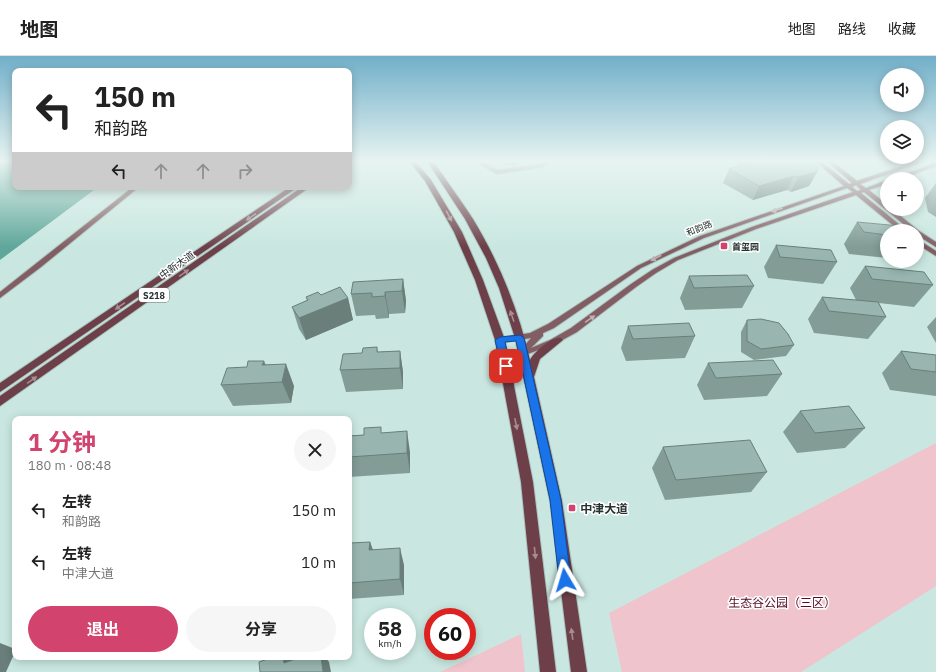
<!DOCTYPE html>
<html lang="zh">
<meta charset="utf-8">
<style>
body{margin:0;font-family:"IBM Plex Sans","Noto Sans SC",sans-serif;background:#f6f6f6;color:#222;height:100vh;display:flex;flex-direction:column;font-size:15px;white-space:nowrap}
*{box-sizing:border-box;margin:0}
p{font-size:13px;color:#767676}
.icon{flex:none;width:22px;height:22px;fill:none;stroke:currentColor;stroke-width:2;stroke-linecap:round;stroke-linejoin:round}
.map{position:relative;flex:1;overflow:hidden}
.side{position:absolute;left:12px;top:360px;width:340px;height:244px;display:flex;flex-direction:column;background:#fff;border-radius:8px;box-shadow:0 2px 10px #0003}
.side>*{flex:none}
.banner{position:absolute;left:12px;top:12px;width:340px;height:122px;border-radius:8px;box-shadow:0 2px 10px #0003;background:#fff;color:#222;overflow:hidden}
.fabs{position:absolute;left:880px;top:12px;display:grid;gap:8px}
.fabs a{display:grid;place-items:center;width:44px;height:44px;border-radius:50%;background:#fff;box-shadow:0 2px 10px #0003;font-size:20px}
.speed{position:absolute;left:364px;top:552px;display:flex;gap:8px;font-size:20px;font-weight:700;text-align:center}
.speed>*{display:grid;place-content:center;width:52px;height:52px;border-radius:50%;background:#fff;box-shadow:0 2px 10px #0003;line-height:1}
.speed small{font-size:10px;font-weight:400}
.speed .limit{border:6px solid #d22;background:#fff;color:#111}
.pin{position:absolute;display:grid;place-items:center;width:34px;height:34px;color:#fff;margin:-17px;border-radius:8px;box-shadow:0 2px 6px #0006}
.me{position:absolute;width:44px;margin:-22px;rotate:353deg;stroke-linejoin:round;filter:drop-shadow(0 0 3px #0008)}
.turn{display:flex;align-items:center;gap:14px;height:84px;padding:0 16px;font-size:18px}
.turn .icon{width:52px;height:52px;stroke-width:2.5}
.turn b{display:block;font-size:28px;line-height:34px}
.lanes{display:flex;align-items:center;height:38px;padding:0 16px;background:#0003;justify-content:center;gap:20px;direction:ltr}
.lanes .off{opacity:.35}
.round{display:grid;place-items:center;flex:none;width:42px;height:42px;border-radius:21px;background:#f6f6f6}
.overview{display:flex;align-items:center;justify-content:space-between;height:68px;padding:0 16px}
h1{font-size:24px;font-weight:700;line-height:30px;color:#d2446e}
.primary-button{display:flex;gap:8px;margin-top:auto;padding:8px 16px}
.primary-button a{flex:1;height:46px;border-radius:24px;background:#d2446e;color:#fff;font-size:16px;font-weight:700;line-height:46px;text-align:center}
.primary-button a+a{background:#f6f6f6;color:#222}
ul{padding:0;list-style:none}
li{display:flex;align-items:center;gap:12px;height:52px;padding:0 16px}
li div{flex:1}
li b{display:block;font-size:15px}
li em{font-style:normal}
header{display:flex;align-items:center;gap:24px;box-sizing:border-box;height:56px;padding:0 20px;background:#fff;border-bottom:1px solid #e0e0e0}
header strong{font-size:19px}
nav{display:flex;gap:22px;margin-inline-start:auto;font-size:14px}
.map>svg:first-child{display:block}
</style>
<header>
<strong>地图</strong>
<nav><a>地图</a><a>路线</a><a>收藏</a></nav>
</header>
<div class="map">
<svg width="936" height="616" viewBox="0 0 936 616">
<rect width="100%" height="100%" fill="#c9e7e0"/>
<path fill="#efc4cc" d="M936,387V530L801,616H622L609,557Z
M521,578L525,616H440Z"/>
<path fill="#5fa79a" d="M0,105H15V131H98L0,204Z"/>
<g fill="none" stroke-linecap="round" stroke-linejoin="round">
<g stroke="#a9c3bd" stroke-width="2">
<path id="street" d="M474,105H480L498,114L541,108L545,105H551L543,111L497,118Z"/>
</g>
<g stroke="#a9c3bd" stroke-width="2">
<path id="secondary" d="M815,105H820L849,128L852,127L827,105H832L857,125L916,105H922V106L860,128L866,132L887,124V128L869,134L887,149V153H892L919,175L936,186V191L917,179V175H912L864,136L861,137L907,175H900L856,139L756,173L678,204L656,217L636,231L577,276L555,288L525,299L518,313L513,330H507C504,322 511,309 515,301L504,304L500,301L501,299L520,295L531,282L500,287L497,286L496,284L497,282L530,277L548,268L637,210L700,180L844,130ZM856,129L861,134L857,135L852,131ZM847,132L853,136L752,171L674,202L652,214L631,228L571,272L550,284L531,292L543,280V277L554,272L641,212L704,182Z
M936,106V110L901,123H893Z
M133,131H139L41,211L0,242V236Z
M917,183L936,195V200L917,188Z"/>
</g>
<g stroke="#a9c3bd" stroke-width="2">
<path id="primary" d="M409,105H415L431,124L462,176L483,224L505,284L533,426L556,616H540L521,426L495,284L475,224L454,176L425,125Z
M427,105H433C446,124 460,143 473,163C499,206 519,255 530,304C533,297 553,279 561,282L563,284L540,303L534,321L562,445L587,616H571L550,445L515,282L499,232L486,202L465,163Z
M290,131H298L0,336V327Z
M302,131H310L0,350V340Z"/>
</g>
<use href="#street" fill="#a2878c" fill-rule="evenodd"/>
<use href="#secondary" fill="#835d64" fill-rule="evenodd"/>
<use href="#primary" fill="#6c3f49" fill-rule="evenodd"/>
</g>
<path fill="#839c96" d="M490,105H519L514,110Z
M734,105H810L817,116L809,130L791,136L787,134L753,144L723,127L729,113L740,109Z
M858,105H868L862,107Z
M936,127V161L928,156L925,142Z
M857,166L887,175V202L849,198L844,188Z
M776,189L837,206L823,228L768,222L764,211Z
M865,210L933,229L914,251L879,247L886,261L868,283L814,277L808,263L822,241L856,244L850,232Z
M689,220L754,230L742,252L685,254L680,242Z
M403,223L406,245L405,257L389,258V262L376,263L375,259L356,260L351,238Z
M321,239L348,242L353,264L306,284L299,273L292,251L307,245L306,241Z
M936,261V287L927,271Z
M747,264L794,289L786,300L754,304L741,296V276Z
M628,270L695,280L685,302L626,305L621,292Z
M377,291L378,296L400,295L403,316V333L346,336L340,314L362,297Z
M901,295L936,299V340L890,334L882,317Z
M708,307L782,318L767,340L704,344L697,329Z
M266,309L294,330L291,347L233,350L221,329Z
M800,355L865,372L845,392L797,397L783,376Z
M383,377L410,396V417L349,421V380Z
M663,391L767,416L751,436L665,444L652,412Z
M370,486L373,494L404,509V539L349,543V494Z"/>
<path fill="#6a7f7a" d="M514,105H519L514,110Z
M864,105H868L862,107Z
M817,116L809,130L791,136L798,121Z
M794,120L787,134L753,144L759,130Z
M403,223L406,245L405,257L402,235Z
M385,236L389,258V262L385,240Z
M348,242L353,264L306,284L299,262Z
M400,295L403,316V333L400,312Z
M264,305L273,326L262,309Z
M286,308L294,330L291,347L282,326Z
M407,375L410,396V417L407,397Z
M370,486L376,503L369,494Z
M400,492L404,509V539L400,523Z
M0,587L15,593V596L6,616H0Z
M283,601H287L296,609L284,607Z
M321,601H325L329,606L331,616H323Z"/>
<path fill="#98b5af" stroke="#6a7f7a" d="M753,105H810L815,107L818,112L817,116L798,121L794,120L759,130L729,113Z
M857,166L911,171L914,175H887V179L864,176Z
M776,189L831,194L837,206L780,201Z
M865,210L924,216L933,229L872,223Z
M747,219L754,230L694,232L689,220Z
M403,223L402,235L385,236V240L372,241V237L351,238L353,226Z
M340,231L348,242L299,262L292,251L308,244L306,241L318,236L321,239Z
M822,241L878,246L886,261L829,255Z
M761,263L779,267L788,278L794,289L761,293L747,285V264Z
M689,267L695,280L633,283L628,270Z
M377,291V296L400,295V312L340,314L343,298L362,297L363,292Z
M901,295L936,299V316L911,313Z
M773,304L782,318L716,322L708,307Z
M248,305H264L262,309L286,308L282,326L221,329L227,312L247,311Z
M849,350L865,372L815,377L800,355Z
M381,371V377L407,375V397L349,401V380L364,379V372Z
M750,384L767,416L676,424L663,391Z
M370,486L369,494L400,492V523L349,527V494L350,487Z
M273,601H283L284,607L301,601H321L323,616H260L259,606Z"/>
<defs><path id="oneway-solid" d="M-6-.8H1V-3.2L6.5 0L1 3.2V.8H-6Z"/></defs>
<g fill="#c1aeb2">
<use href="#oneway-solid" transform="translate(777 154) rotate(162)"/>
<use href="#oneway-solid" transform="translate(656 202) rotate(152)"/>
<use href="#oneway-solid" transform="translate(590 263) rotate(-34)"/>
</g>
<g fill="#a78c92">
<use href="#oneway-solid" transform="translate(449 160) rotate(61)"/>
<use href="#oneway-solid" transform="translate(251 161) rotate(146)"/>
<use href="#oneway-solid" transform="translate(184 217) rotate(-35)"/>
<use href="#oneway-solid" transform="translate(120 250) rotate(145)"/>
<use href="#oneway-solid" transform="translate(512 260) rotate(-109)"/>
<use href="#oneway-solid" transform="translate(32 324) rotate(-35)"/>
<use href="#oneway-solid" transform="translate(516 368) rotate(79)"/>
<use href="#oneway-solid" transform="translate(535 497) rotate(84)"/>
<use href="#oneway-solid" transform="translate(572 578) rotate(-98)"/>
</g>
<linearGradient id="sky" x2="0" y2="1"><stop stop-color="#71afc9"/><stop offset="0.55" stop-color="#e7f4f1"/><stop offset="1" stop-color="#e7f4f1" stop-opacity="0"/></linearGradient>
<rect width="936" height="191" fill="url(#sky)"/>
<path fill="#1a73e8" stroke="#114b97" d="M520,279L524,282L561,444L571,524L570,528L565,530L561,528L559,524L550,444L516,285L505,286L510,310L506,314L501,310L495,284L500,281Z"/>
<g fill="#d2446e" stroke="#fff" stroke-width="1.5">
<rect x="720" y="186" width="8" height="8" rx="2"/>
<rect x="568" y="448" width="8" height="8" rx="2"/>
</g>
<g text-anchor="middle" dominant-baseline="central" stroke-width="3" stroke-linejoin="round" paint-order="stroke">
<g font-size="9" fill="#273331" stroke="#fff">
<text transform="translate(699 172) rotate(-22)">和韵路</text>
</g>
<g font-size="9" font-weight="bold" fill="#273331" stroke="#fff" text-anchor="start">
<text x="732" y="190">首玺园</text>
</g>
<rect fill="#fff" stroke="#68706f" stroke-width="1" x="139" y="232" width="30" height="14" rx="3"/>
<g font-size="9" font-weight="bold" fill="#273331">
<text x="154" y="239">S218</text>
</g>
<g font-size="10" fill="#273331" stroke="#fff">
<text transform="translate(177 209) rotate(-35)">中新大道</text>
</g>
<g font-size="12" font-weight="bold" fill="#273331" stroke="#fff" text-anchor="start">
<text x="580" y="452">中津大道</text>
</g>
<g font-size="12" fill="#560c25" stroke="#fff">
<text x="782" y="546">生态谷公园（三区）</text>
</g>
</g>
</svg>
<div class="fabs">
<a><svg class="icon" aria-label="sound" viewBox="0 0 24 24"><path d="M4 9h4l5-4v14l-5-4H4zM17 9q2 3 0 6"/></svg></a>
<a><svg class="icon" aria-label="layers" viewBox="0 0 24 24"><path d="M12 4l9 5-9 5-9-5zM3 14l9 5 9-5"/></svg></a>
<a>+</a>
<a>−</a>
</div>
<div class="speed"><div>58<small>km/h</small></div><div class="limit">60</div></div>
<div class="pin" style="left:506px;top:310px;background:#d93025"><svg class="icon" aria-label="arrive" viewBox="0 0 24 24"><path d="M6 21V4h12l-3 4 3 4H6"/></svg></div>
<svg class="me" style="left:565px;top:524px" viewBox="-20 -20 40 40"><path d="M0-17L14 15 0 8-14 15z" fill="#1a73e8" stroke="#fff" stroke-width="4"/></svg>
<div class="banner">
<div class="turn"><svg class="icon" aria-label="left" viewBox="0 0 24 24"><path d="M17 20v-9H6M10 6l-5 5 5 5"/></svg><div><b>150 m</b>和韵路</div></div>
<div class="lanes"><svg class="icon" aria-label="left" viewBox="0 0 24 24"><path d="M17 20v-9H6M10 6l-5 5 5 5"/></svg><svg class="icon off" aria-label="ahead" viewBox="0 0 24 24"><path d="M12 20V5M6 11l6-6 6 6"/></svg><svg class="icon off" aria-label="ahead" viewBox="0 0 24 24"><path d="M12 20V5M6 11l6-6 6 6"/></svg><svg class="icon off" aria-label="right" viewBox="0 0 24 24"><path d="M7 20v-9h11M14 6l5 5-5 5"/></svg></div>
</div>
<section class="side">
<div class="overview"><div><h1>1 分钟</h1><p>180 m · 08:48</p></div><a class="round"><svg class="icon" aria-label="close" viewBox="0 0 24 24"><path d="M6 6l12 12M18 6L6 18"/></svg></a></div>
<ul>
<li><svg class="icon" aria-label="left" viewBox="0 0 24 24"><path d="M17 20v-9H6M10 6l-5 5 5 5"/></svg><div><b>左转</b><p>和韵路</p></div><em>150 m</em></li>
<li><svg class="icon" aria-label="left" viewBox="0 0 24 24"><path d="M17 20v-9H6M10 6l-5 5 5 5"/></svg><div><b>左转</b><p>中津大道</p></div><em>10 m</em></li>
</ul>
<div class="primary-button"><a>退出</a><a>分享</a></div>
</section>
</div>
